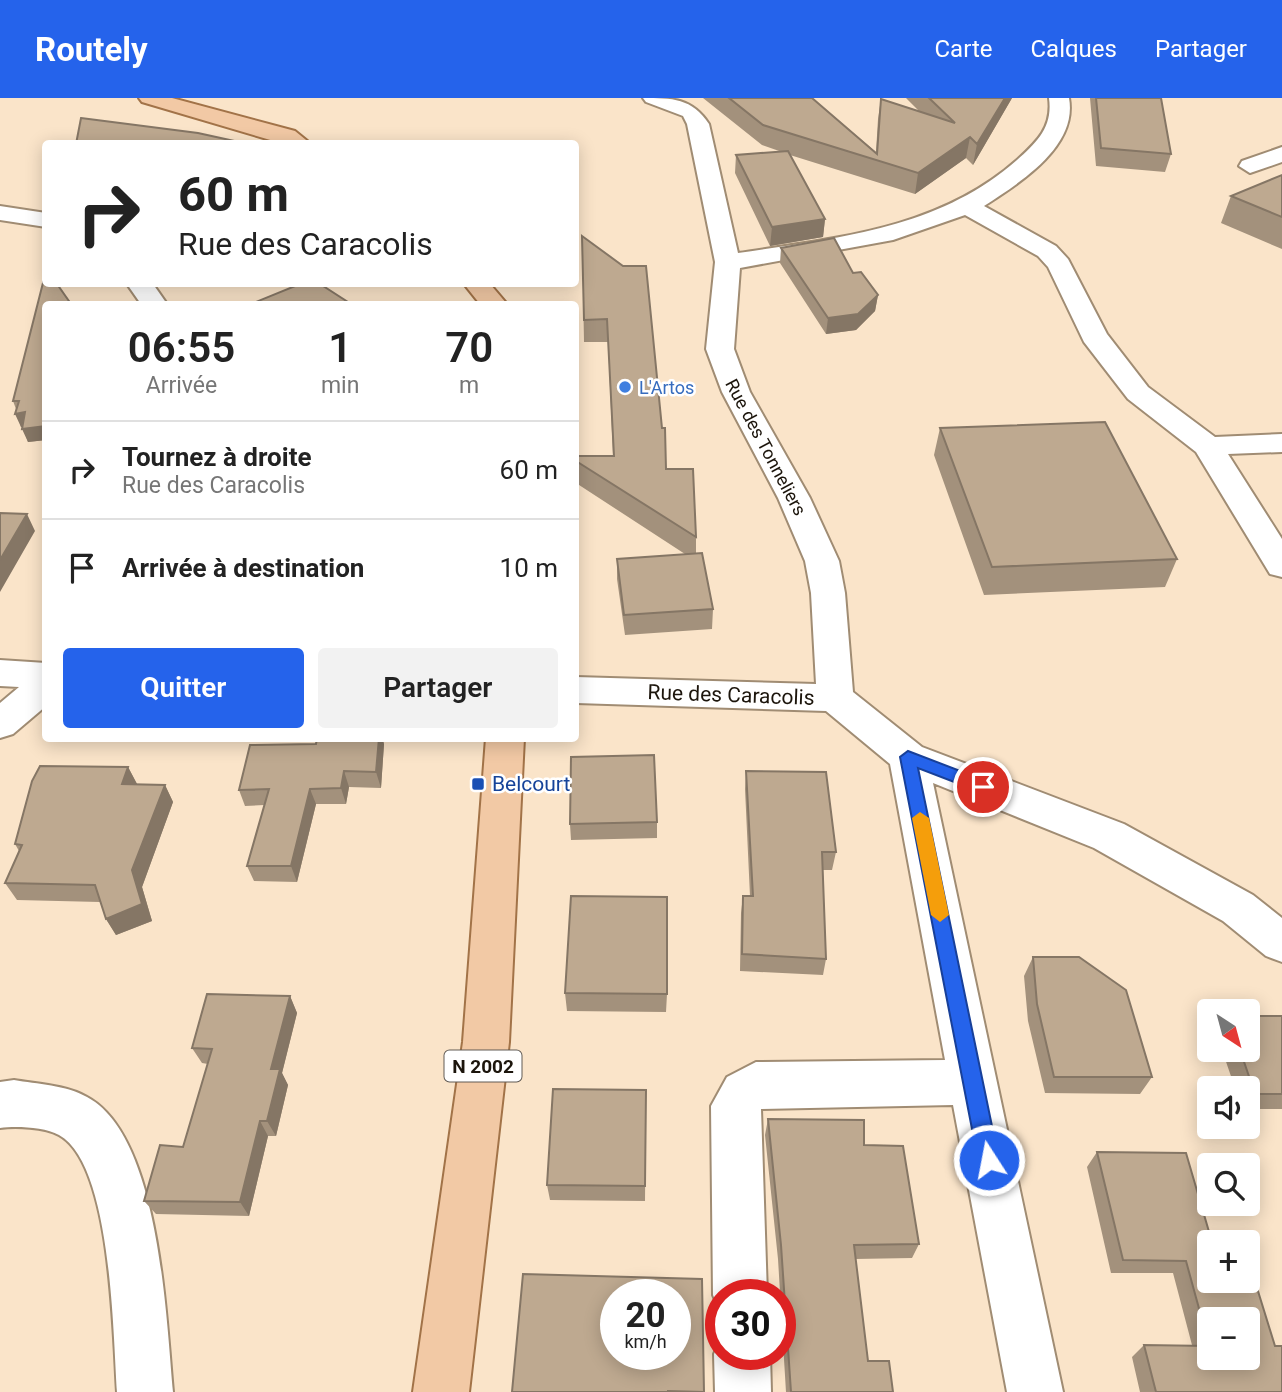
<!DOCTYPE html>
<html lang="fr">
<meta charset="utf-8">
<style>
body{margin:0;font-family:Roboto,sans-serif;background:#f2f2f2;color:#222;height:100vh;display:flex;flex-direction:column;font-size:26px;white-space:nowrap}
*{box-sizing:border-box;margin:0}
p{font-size:23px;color:#767676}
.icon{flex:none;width:38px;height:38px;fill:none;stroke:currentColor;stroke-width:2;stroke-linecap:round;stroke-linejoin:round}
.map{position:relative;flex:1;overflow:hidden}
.drawer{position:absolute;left:42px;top:203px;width:537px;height:441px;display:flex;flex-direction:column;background:#fff;border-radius:7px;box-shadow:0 4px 18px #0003}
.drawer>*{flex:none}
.top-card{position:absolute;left:42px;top:42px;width:537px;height:147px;border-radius:7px;box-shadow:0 4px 18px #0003;background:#fff;color:#222;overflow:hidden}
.needle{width:46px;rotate:144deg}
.buttons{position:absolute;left:1197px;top:901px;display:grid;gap:14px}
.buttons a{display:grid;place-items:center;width:63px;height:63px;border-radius:7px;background:#fff;box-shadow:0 4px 18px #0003;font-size:35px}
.speed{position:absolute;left:600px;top:1181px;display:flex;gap:14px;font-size:35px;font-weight:700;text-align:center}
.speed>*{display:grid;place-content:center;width:91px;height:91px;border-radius:50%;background:#fff;box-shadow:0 4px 18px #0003;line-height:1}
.speed small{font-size:18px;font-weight:400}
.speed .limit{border:10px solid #d22;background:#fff;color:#111}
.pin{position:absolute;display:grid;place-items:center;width:60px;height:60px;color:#fff;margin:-30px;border:4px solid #fff;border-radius:50%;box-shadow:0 2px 7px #0007}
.me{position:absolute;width:77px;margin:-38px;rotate:349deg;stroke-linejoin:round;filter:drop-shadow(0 0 5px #0008)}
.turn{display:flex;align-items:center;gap:24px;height:147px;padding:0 21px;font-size:32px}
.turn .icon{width:91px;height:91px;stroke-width:2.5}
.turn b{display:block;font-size:49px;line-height:60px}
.eta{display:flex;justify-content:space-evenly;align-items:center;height:119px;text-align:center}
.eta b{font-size:42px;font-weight:600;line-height:49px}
.primary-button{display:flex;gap:14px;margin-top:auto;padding:14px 21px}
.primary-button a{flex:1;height:80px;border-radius:7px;background:#2563eb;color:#fff;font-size:28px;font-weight:600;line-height:80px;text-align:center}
.primary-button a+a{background:#f2f2f2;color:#222}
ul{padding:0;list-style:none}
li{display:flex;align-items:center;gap:21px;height:98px;padding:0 21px;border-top:2px solid #e0e0e0}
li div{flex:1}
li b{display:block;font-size:26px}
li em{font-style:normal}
header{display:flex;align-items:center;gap:42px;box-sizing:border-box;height:98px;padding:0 35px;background:#2563eb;color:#fff}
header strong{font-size:33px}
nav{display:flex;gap:38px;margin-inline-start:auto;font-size:24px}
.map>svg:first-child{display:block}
</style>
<header>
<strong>Routely</strong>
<nav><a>Carte</a><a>Calques</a><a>Partager</a></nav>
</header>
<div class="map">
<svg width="1282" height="1294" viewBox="0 0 1282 1294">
<rect width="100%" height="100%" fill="#fae4c9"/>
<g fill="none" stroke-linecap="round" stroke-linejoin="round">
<g stroke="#a08c73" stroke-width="4">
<path id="minor" d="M643,0C672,0 692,0 709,26L738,155C837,140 939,131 1017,62C1037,44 1053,29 1049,0H1069C1078,49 1019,85 984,108L1056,148L1068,161L1107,236L1148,289L1215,339L1282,336V354L1228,356L1282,441V479L1270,476L1196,354L1128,301L1084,244L1048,169L1038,158L965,117L893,142L740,170L734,251L750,294L810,400L839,463L845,495L853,594L922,649L1124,726L1253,797L1282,820V864L1266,858L1223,823L1094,750L933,685L1063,1294H1007L953,1007L761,1011L767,1197H721V1216L713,1197L711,1008L727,979L756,964L945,962L890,666L826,613L576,605V579L816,586L811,495L805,463L778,400L722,294L706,251L715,164L687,26L683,18L646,4Z
M1282,49V64L1250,75L1239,68L1242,63Z
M0,108L46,115V129L0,122Z
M127,186H153L167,206H141Z
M0,562L46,565V608L13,636L0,640V605L19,589L0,588Z
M14,982C37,986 66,987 87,999C160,1038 166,1220 173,1294H117C113,1237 112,1066 59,1037C44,1029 16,1028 0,1030V984Z
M721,1240V1256H770L771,1294H715L714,1256Z"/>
</g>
<g stroke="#a27348" stroke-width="4">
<path id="major" d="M139,0H172L295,33L311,46H284L142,4Z
M464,186H490L507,206H480Z
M486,640H524L509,944L469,1294H413L463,944Z"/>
</g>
<use href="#minor" fill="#fff" fill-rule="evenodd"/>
<use href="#major" fill="#f2c9a5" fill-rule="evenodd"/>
</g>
<path fill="#a3917c" d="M703,0H812L876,54L878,21L881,1L919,13L906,0H1012L973,67L966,60L915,96L790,57L825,121L823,139L770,148L735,75L736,57L782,54L762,47Z
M1090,0H1161L1171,56L1165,74L1096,68Z
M1282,77V151L1221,125L1231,98Z
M582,138L666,371L696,439V455L713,511L712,531L625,537L617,481V461L685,456L576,385V358H613L608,244H584Z
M781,150L853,175L878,197L875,213L856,232L826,236L780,165Z
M46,206V342L28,344L23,329H21L16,311L13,303Z
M940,330L1177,461L1165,489L984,497L934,357Z
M384,646L381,690L349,689L346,706H316L297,784L254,783L247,768L264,707L245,708L239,692Z
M128,669L137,686L165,687L173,704L142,789L152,823L116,837L106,821L100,804L17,802L5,785L19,753L15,746Z
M746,673L836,754L832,772H823L826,861L823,877L740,873L741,815L743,798H750L745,691Z
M657,724V740L571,742L570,726Z
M1033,859L1152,979L1140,996L1045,995L1028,923L1024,878Z
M565,895L667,896L666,914L567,913Z
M290,898L297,915L282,975L288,987L276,1038H268L249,1118L156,1116L144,1103L183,1049L208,966L202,965L192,950Z
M1282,918V1011H1248V990H1235L1222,952H1248Z
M646,992L645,1103L550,1102L547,1087Z
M768,1021L864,1047L919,1146L912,1160L855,1161L868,1263L893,1294H786L778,1161L765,1037Z
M1097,1054L1209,1144L1282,1294H1140L1132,1259L1144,1247H1192L1173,1175H1111L1087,1069Z"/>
<path fill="#857665" d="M1005,0H1012L973,67L977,46Z
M970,39L966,60L915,96L918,75Z
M825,121L823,139L770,148L772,129Z
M878,197L875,213L856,232L826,236L828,220Z
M25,314L31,328L21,329L15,316Z
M46,328V342L28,344L22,331Z
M27,416L35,433L0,494V462Z
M379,640H383L384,646L381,690L376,674Z
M128,669L137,686H122Z
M344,673L349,689L346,706L341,690Z
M165,687L173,704L142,789L152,823L116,837L106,821L132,772Z
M310,691L316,706L297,784L291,768Z
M290,898L297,915L282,975L288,987L276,1038L267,1023L271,971Z
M260,1023L268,1038L249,1118L240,1104Z"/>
<path fill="#bea990" stroke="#857665" stroke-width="2" fill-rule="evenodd" d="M729,0H812L877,56L881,1L955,25L929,0H1005L977,46L970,39L918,75L763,27Z
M1096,0H1161L1171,56L1101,50Z
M81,20L198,35L248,46H76Z
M788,53L825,121L772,129L736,57Z
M1282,77V119L1231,98Z
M582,138L623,168H646L662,330H665L666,371H693L696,439L576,363V358H614L607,221L584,222Z
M834,140L853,175L861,174L878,197L858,216L828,220L781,150Z
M46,173V186H57L71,206H46V328L22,331L25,314L15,316L19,303H13Z
M300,186H320L351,206H251Z
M1105,324L1177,461L992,469L940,330Z
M0,415L27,416L0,462Z
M702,455L713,511L624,517L617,461Z
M317,640H379L376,674L344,673L341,690L310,691L291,768H247L269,691L239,692L250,647L316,646Z
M654,657L657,724L570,726L571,659Z
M40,668L128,669L122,686L165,687L132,772L142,806L106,821L95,787L5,785L22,747L15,746L32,683Z
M746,673L826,674L836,754H822L826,861L742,856L743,798H753Z
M571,798L667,799V896L565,895Z
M1033,859H1079L1126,892L1152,979H1054L1037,906Z
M207,896L290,898L271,971H280L267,1023H260L240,1104L144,1103L160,1047L183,1049L212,951L192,950Z
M1248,918H1282V996H1255L1240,952H1248Z
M553,991L646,992L645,1088L547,1087Z
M768,1021L864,1022V1047L903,1048L919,1146L854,1147L868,1263H889L893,1294H791L781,1147Z
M1097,1054L1186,1055L1212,1144H1209V1183H1248V1164H1249L1275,1248H1282V1294H1156L1144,1247L1209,1248V1260H1248V1222H1209V1247L1186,1163L1123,1162Z
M523,1176L702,1181L704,1294L668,1293V1294H512ZM616,1197H676V1256H616Z"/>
<path fill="#2563eb" stroke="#184099" stroke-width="2" d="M908,653L989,684L991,689L983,695L918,670L999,1062L996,1069L989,1072L981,1069L978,1062L900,659Z"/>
<path fill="#f59e0b" d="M920,714L929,720L949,817L940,824L931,817L912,720Z"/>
<circle fill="#3f7fe0" stroke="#fff" stroke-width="2.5" cx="625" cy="289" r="7"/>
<rect fill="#1a4fb4" stroke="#fff" stroke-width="2.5" x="471" y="679" width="14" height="14" rx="3.5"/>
<g text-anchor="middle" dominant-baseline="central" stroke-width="5" stroke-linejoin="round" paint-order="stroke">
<g font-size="18" fill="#366cbe" stroke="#fff" text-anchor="start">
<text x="639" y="289">L'Artos</text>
</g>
<g font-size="18" fill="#1c150c" stroke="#fff">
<text transform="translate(766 349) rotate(62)">Rue des Tonneliers</text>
</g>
<rect fill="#fff" stroke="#605b55" stroke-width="2" x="444.5" y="952.5" width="77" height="31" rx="5"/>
<g font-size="19" font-weight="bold" fill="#1c150c">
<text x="483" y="968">N 2002</text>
</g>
<g font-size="21" fill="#1c150c" stroke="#fff">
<text transform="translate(731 597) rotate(2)">Rue des Caracolis</text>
</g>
<g font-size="21" fill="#164399" stroke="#fff" text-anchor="start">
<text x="492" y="686">Belcourt</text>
</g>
</g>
</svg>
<div class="buttons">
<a><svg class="needle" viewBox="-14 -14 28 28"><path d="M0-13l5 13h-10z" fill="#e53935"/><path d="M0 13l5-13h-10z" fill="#767676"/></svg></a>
<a><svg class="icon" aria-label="sound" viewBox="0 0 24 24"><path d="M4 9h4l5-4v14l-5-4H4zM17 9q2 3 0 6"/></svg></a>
<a><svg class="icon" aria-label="search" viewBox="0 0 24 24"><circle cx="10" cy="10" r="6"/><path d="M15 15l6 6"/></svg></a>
<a>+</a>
<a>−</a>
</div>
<div class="speed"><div>20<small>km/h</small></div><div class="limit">30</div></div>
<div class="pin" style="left:983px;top:689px;background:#d93025"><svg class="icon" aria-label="arrive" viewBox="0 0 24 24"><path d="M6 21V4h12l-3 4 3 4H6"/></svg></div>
<svg class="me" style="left:989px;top:1062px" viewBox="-20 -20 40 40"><circle r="17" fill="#2563eb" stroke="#fff" stroke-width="3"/><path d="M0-11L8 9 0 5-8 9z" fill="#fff"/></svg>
<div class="top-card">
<div class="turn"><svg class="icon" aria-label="right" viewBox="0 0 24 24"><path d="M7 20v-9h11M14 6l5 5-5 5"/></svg><div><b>60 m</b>Rue des Caracolis</div></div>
</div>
<section class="drawer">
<div class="eta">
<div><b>06:55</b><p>Arrivée</p></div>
<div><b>1</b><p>min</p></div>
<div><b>70</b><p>m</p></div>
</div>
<ul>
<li><svg class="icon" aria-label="right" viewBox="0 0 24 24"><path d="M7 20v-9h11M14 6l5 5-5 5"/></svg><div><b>Tournez à droite</b><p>Rue des Caracolis</p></div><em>60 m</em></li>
<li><svg class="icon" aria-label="arrive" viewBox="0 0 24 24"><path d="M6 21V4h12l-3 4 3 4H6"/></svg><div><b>Arrivée à destination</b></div><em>10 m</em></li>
</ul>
<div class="primary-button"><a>Quitter</a><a>Partager</a></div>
</section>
</div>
